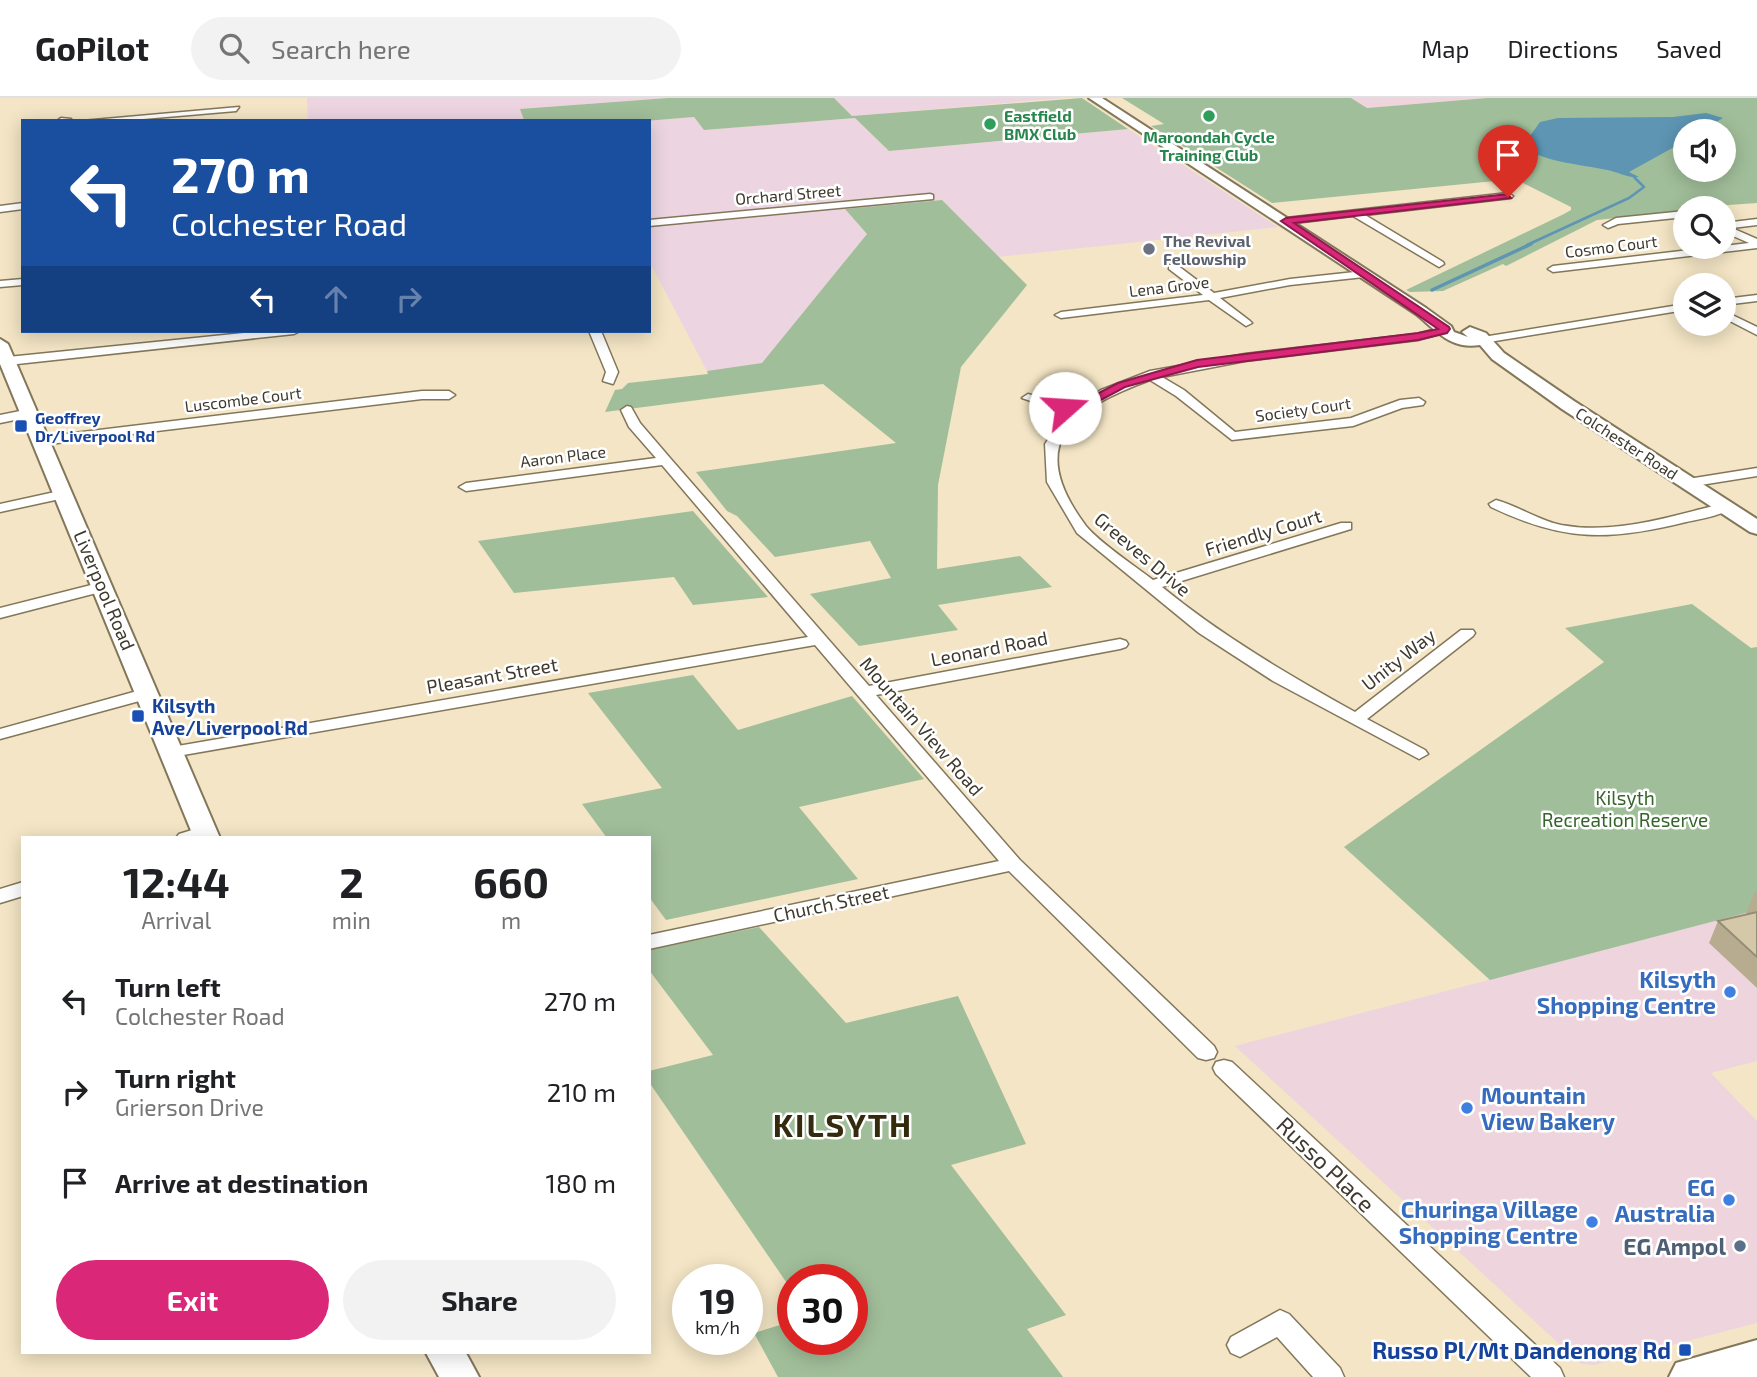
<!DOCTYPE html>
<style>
body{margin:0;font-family:"Exo 2",sans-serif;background:#f2f2f2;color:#202124;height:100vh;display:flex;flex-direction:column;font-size:26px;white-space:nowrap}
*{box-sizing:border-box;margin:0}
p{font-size:23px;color:#757577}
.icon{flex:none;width:38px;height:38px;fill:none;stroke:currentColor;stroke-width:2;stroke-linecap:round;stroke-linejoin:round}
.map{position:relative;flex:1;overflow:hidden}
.side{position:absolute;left:21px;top:738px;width:630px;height:518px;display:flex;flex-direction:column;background:#fff;border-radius:0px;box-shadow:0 4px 18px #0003}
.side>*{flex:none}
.hud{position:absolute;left:21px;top:21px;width:630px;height:214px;border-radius:0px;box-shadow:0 4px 18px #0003;background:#1a4fa0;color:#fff;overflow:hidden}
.fabs{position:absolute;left:1673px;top:21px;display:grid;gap:14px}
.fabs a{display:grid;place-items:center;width:63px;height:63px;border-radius:50%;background:#fff;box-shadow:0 4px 18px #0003;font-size:35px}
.speed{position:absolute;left:672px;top:1166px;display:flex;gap:14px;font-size:35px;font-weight:700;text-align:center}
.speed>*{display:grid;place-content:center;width:91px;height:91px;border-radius:50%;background:#fff;box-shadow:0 4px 18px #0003;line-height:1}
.speed small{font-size:18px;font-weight:400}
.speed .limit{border:10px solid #d22;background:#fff;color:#111}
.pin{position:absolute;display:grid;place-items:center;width:60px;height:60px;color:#fff;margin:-72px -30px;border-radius:50% 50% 50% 0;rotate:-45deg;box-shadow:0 0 7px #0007}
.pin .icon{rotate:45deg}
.me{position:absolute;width:77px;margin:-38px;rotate:71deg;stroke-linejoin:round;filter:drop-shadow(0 0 5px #0008)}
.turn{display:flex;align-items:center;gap:24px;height:147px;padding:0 35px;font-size:32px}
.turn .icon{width:91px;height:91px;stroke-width:2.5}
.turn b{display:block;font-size:49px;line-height:60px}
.lanes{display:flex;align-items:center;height:66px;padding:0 35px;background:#0003;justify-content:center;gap:35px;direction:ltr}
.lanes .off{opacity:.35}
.eta{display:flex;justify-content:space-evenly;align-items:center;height:119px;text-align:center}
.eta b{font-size:42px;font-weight:700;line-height:49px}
.button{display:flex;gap:14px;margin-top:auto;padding:14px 35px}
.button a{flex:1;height:80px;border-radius:42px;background:#db2777;color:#fff;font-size:28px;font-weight:700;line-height:80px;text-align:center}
.button a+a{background:#f2f2f2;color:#202124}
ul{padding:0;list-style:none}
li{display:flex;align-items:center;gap:21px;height:91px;padding:0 35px}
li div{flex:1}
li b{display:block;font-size:26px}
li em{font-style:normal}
header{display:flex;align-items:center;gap:42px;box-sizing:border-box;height:98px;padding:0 35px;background:#fff;border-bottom:2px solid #e0e0e0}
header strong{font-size:33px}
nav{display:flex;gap:38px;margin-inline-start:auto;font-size:24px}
.search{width:490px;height:63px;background:#f2f2f2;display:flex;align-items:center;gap:18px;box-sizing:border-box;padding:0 24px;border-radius:38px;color:#757577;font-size:26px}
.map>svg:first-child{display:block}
</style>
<header>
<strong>GoPilot</strong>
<div class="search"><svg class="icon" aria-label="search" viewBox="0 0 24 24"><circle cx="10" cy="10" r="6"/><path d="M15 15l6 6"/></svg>Search here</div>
<nav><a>Map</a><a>Directions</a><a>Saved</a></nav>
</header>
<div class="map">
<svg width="1757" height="1279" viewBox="0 0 1757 1279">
<rect width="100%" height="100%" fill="#f3e5c5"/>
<path fill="#eed5dd" d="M1351,0H1487L1366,10Z
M1757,812V963L1711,975L1757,1023V1225L1594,1267L1581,1266L1235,948Z"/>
<path fill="#ecd5e1" d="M307,0H668L520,11L524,22L528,23H308Z
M834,0H1064L852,18Z
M694,19L704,32L855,20L889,53L1128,31L1278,129L998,159L942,102L846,112L867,136L762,266L707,273L649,163V23H645Z"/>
<path fill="#a1be9a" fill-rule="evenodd" d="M668,0H834L852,18L1082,0L1128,31L889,53L855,20L704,32L694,19L645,23H528L524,22L520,11Z
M1122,0H1351L1367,10L1487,0H1757V105L1685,110V113L1597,122L1506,168L1503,166L1443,193L1410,194L1406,192L1564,116L1571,112V109L1515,81L1272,105L1151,28L1164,26ZM1685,33H1724V72H1685Z
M942,102L1027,187L961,269L938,387L937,471L1020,458L1052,489L938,507L958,532L859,548L810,496L891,480L870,443L775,459L737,418L727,413L696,374L896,345L823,286L605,314L615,292L622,291L628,285L708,276L707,273L762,265L867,136L845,111Z
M693,413L768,499L693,507L674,479L514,495L478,443Z
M1692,506L1751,550L1757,549V812L1490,882L1344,749L1604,564L1565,530Z
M693,577L738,632L852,598L924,681L799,709L858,781L666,822L649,799V740H607L582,706L662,690L588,595Z
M759,829L846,925L958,898L1026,1046L951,1067L1066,1217L1027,1231L1063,1279H778L754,1235L793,1223V1241H852V1181H793V1194L649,984V973L713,957L649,872V852Z"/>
<path fill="#5d95b3" d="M1706,15L1723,20L1701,33H1685V43L1629,74L1639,79C1626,80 1619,74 1607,72C1580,66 1545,65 1523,48L1540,24L1558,20L1673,19Z"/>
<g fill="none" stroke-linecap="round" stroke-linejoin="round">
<path stroke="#5d95b3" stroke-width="2.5" d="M1527,147L1629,100L1644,89L1634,79"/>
<path stroke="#5d95b3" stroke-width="3.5" d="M1432,192L1531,146"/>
<g stroke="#83775a" stroke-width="3">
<path id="street" d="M239,9L236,13L120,23H82Z
M61,20L71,21L72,23H57Z
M1508,95L1513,98L1511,100L1365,117L1443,164L1444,166L1439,169L1353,118L1286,126L1281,123L1286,120Z
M930,96L933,97V101L649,128V122Z
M23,105V111L0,114V108Z
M1685,113V119L1618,126L1608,130L1603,127L1616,120Z
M1757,121V127L1732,130L1757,141V150L1553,174L1548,171L1553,168L1749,145L1724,134V125Z
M1169,167H1177L1214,195L1290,181L1364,173L1369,176L1364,179L1290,187L1220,200L1250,223L1252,225L1246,228L1209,202L1061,220L1055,217L1061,214L1203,197L1169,171Z
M23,181V187L0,189V183Z
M1757,197V203L1724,207V201Z
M1685,206V212L1483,245L1477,242L1483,239Z
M1724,213L1757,229V237L1724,220Z
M1443,229L1447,230V234L1418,242L1245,263L1162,279L1184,292L1235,334L1351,320L1400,302L1419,300L1425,304L1423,307L1402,310L1353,328L1232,342L1176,298L1150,282C1071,311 1024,345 1086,428C1100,445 1135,468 1153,482L1341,425H1351V431L1162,489C1222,538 1287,576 1355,614L1461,532H1473L1475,535L1473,538L1367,621L1425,652L1428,656L1419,661L1273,583L1199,535L1077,435L1047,384L1045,346L1066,315L1022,300L1028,296L1074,309L1101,292L1150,273L1245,256L1417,236Z
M264,233H300L294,236L8,267L2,263L8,259Z
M589,233H601L618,274L613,286L603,283L606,274Z
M422,293H449L455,297L449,301H422L41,347L34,343L41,339Z
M627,308L631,309L640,325L670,360L869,588L1120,541L1126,543L1128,546L1126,549L1120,551L876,597L1020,762L1214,948L1217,954L1214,960L1206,962L1198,960L1009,773L649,851V837L999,763L815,547L172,659L166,658L163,654L166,650L172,649L808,539L662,367L466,393L459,389L466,385L656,360L629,329L621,312Z
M30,311L34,312V318L0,325V317Z
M1757,370V378L1688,389L1681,385L1688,381Z
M64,392L71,396L69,399L0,414V406Z
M1496,402C1518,408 1538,422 1561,427C1616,437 1672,418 1725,405L1732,409C1722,418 1700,421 1686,424C1609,443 1564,444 1491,409L1489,406Z
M103,484L111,489L108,492L0,520V510Z
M148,590L154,591L156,595L154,599L0,641V631Z
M205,728L212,730L214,734L212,738L176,740L179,736Z
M23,784V798L0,805V791Z
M1224,962L1232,964L1560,1270L1564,1279H1531L1216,976L1213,970L1216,964Z
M1280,1212L1289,1216L1340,1270L1344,1279H1313L1277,1239L1240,1259L1231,1255L1227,1247L1231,1239Z"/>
</g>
<g stroke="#83775a" stroke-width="4">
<path id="secondary" d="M1089,0H1102L1426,210L1451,228L1454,234L1468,239L1462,234L1470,229L1486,235L1504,255L1574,303L1757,421V436L1750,434L1562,311L1492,261L1480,247C1450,252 1436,232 1416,216Z
M0,241L8,246L220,740H194L0,266Z
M426,1255H466L479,1279H439Z"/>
</g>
<g stroke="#83775a" stroke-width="4">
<path id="primary" d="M1757,1242V1279H1669L1676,1265Z"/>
</g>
<use href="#street" fill="#fff" fill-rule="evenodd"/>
<use href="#secondary" fill="#fff" fill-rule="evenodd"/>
<use href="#primary" fill="#fff" fill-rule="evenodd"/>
</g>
<path fill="#b7ac90" d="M1757,793V890L1709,845L1718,823L1747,816L1746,815L1755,794Z"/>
<path fill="#d5c8a8" stroke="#958c76" stroke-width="2" d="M1757,814V859L1718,823Z"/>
<path fill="#db2777" stroke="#8e194d" stroke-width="2" d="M1508,96L1511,100L1294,125L1449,229L1450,231L1447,235L1418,242L1198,269L1125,289L1077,315L1060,310L1065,307L1072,309L1118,285L1197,262L1418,235L1438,231L1281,123L1286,120Z"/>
<g fill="#2e9e5b" stroke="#fff" stroke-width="2.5">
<circle cx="1209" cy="18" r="7"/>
<circle cx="990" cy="26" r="7"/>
</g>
<circle fill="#6b7280" stroke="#fff" stroke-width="2.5" cx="1149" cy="151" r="7"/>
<g fill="#1a4fb4" stroke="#fff" stroke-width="2.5">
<rect x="14" y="321" width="14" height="14" rx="3.5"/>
<rect x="131" y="611" width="14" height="14" rx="3.5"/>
<rect x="1678" y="1245" width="14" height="14" rx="3.5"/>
</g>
<g fill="#3f7fe0" stroke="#fff" stroke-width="2.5">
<circle cx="1730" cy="894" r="7"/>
<circle cx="1467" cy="1010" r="7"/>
<circle cx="1729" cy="1102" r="7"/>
<circle cx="1592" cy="1124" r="7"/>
</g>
<circle fill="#5c6f8a" stroke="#fff" stroke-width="2.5" cx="1740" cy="1148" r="7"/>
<g text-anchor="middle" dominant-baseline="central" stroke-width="5" stroke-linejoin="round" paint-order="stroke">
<g font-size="16" font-weight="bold" fill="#27864d" stroke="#fff" text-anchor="start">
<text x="1004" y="17">Eastfield<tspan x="1004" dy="18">BMX Club</tspan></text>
<text x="1209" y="38" text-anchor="middle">Maroondah Cycle<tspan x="1209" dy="18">Training Club</tspan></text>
</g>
<g font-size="16" fill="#3f3a2d" stroke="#fff">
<text transform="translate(788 96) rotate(-5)">Orchard Street</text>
<text transform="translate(1611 148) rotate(-7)">Cosmo Court</text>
<text transform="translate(1169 188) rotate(-7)">Lena Grove</text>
<text transform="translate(243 301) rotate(-7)">Luscombe Court</text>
<text transform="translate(1303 311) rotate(-8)">Society Court</text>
<text transform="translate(1627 345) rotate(33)">Colchester Road</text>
<text transform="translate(563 358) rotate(-7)">Aaron Place</text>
</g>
<g font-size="16" font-weight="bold" fill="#5b616d" stroke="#fff" text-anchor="start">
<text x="1163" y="142">The Revival<tspan x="1163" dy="18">Fellowship</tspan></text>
</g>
<g font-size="16" font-weight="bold" fill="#164399" stroke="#fff" text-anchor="start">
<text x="35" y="319">Geoffrey<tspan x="35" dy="18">Dr/Liverpool Rd</tspan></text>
</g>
<g font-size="19" fill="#3f3a2d" stroke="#fff">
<text transform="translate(1263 434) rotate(-17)">Friendly Court</text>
<text transform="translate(1143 456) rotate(40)">Greeves Drive</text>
<text transform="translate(105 492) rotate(67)">Liverpool Road</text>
<text transform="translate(989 550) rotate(-11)">Leonard Road</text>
<text transform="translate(1398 561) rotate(-38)">Unity Way</text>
<text transform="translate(492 577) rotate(-10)">Pleasant Street</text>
<text transform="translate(922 628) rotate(49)">Mountain View Road</text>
<text transform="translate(831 805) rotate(-12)">Church Street</text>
</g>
<g font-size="19" font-weight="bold" fill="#164399" stroke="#fff" text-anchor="start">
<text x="152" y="607">Kilsyth<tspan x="152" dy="22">Ave/Liverpool Rd</tspan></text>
</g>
<g font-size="19" fill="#35652a" stroke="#fff">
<text x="1625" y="699">Kilsyth<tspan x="1625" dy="22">Recreation Reserve</tspan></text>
</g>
<g font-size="23" font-weight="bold" fill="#366cbe" stroke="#fff" text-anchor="end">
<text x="1716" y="881">Kilsyth<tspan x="1716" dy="26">Shopping Centre</tspan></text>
<text x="1481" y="997" text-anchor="start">Mountain<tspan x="1481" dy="26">View Bakery</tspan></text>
<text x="1715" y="1089">EG<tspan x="1715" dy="26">Australia</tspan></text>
<text x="1578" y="1111">Churinga Village<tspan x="1578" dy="26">Shopping Centre</tspan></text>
</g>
<g font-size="23" fill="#3f3a2d" stroke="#fff">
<text transform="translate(1326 1066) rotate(44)">Russo Place</text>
</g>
<g font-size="23" font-weight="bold" fill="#4e5e75" stroke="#fff" text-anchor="end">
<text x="1726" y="1148">EG Ampol</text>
</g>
<g font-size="23" font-weight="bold" fill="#164399" stroke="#fff" text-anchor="end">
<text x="1671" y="1252">Russo Pl/Mt Dandenong Rd</text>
</g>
<g font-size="32" font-weight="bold" letter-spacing="2" fill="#342a0e" stroke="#fff">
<text x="843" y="1026">KILSYTH</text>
</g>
</g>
</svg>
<div class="fabs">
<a><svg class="icon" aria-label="sound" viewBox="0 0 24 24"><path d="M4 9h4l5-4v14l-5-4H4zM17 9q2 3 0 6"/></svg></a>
<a><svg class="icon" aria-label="search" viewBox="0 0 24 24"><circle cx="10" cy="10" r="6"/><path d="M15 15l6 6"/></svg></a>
<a><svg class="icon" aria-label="layers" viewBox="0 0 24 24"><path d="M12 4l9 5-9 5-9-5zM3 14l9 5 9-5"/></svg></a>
</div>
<div class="speed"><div>19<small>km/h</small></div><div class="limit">30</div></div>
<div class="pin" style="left:1508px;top:99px;background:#d93025"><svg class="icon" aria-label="arrive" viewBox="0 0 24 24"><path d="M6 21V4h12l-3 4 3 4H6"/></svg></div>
<svg class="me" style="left:1065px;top:310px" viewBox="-20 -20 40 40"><circle r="19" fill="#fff"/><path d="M0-13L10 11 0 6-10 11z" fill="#db2777"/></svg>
<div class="hud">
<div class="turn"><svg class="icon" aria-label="left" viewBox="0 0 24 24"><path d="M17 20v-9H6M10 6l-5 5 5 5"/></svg><div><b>270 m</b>Colchester Road</div></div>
<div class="lanes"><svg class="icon" aria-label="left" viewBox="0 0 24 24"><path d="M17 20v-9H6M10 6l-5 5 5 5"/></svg><svg class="icon off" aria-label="ahead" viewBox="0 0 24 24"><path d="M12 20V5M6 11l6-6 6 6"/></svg><svg class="icon off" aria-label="right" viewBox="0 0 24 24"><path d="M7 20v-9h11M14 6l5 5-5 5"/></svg></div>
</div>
<section class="side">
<div class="eta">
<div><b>12:44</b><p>Arrival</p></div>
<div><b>2</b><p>min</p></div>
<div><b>660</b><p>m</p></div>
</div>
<ul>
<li><svg class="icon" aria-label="left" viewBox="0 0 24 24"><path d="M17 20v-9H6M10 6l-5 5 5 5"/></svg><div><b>Turn left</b><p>Colchester Road</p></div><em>270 m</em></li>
<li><svg class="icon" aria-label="right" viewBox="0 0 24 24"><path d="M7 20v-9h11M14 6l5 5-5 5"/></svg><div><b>Turn right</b><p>Grierson Drive</p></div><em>210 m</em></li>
<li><svg class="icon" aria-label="arrive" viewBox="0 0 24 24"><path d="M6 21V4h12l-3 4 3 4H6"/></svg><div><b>Arrive at destination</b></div><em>180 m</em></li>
</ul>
<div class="button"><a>Exit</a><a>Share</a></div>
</section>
</div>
